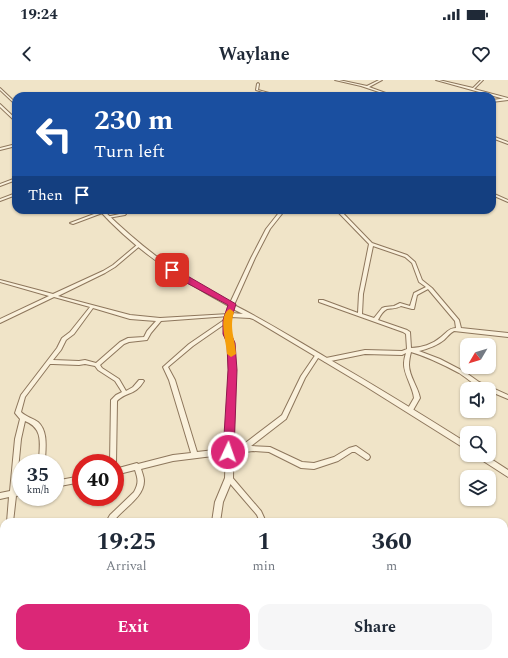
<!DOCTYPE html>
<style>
body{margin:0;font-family:Spectral,serif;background:#f6f6f7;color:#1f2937;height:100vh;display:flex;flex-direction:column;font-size:15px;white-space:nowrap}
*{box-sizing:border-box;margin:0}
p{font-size:13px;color:#747a83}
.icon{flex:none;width:22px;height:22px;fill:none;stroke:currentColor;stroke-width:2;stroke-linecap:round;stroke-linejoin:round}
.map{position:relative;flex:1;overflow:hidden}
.drawer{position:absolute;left:0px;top:438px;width:508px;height:140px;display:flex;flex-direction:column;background:#fff;border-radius:12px 12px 0 0;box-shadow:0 1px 3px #0004}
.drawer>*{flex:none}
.top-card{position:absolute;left:12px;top:12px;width:484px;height:122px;border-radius:12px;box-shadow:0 1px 3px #0004;background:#1a4fa0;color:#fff;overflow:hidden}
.needle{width:26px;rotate:232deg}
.tools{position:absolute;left:460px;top:258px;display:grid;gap:8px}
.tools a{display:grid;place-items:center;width:36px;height:36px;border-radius:8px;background:#fff;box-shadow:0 1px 3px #0004;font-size:20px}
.speed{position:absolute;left:12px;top:374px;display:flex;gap:8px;font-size:20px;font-weight:700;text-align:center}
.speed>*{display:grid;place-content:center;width:52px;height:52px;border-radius:50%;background:#fff;box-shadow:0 1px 3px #0004;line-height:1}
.speed small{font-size:10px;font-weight:400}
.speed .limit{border:6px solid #d22;background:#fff;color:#111}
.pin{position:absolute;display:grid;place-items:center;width:34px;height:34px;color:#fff;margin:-17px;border-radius:8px;box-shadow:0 2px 6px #0006}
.me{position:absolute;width:44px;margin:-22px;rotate:3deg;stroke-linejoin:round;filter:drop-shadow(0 0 3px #0008)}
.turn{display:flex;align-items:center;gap:14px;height:84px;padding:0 16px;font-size:18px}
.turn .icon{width:52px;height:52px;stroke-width:2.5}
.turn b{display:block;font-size:28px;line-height:34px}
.then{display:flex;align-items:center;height:38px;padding:0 16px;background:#0003;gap:8px;font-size:15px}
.eta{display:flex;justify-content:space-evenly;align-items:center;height:68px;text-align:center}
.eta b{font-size:24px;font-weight:700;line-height:28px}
.cta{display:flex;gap:8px;margin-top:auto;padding:8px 16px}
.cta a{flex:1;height:46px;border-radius:12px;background:#db2777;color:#fff;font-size:16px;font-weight:700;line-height:46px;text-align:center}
.cta a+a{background:#f6f6f7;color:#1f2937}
.status{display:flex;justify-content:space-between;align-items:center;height:28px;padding:0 20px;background:#fff;direction:ltr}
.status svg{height:11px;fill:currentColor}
header{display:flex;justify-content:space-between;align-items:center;height:52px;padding:0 16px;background:#fff;font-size:18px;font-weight:700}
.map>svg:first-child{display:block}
</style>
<div class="status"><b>19:24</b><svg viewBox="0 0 49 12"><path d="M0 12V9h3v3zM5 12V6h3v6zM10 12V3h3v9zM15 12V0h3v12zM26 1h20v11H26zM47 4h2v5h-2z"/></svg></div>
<header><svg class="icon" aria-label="back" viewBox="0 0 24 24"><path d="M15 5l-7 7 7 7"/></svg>Waylane<svg class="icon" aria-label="heart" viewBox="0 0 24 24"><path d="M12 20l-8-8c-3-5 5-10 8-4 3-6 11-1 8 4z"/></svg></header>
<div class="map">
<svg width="508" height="578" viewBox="0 0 508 578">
<rect width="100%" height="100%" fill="#f0e4c8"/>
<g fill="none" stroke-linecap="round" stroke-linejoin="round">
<g stroke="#8d765c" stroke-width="2">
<path id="minor" d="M335,0H339L367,6L379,0H382L369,7L394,16H391L361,6Z
M436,0H439L473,8L481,0H483L474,9L508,18V20Z
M258,3L259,4L258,10L280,16H277L256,10L257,4Z
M0,8L16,23V25L0,10Z
M492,39L493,40V43L492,44Z
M492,56L508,62V64L492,58Z
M16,64V66L0,70V68Z
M16,98V100L0,106V104Z
M16,113V115L0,121V119Z
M492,113L508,120V122L492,115Z
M271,130H277L283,132L281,133Z
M336,130H340L372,163L407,175L415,182L422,200L432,208L459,240L461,248L508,253V257L454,251C450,253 448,256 444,260C438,265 427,269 419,271L440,279L465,292L479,302L508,315V319L489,311V309C477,309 469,299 459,293C444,285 428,277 411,272C410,276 409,280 409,285C409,296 418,307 420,318L412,332H408L407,330L414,318C413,307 403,293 404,283C404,280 405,276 406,273L402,275L365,274L326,282L324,281V280L326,278L365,270L402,271L407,269L406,254L403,252L319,222V220H323L358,233L359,214L369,164ZM373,166L405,177L412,183L419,202L426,207L414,213L410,226L400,223L394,226L385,227L382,228L374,238L362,234L363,214ZM428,209L455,241L456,248C449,248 446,253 441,257C433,264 421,268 411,268L410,252L407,250L378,240C380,236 383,231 387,229C392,228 396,229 401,226L412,229H414L417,215Z
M102,131L105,132L73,144L70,143Z
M124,133L126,134L125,135L108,138L106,137Z
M138,164H140L141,165L115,187L105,193L58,216L130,235L160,238L229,234L231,235L229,236L161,241L151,253L147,260L129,262L124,264L100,285L102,288L119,299L126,311L133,307L139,300H143L144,301C135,316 127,311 117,321L116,383L115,385V383H110L111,320L116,315L122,312L115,301L98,290L95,286L85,284L79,285L53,284H50L25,317L21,332C26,337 33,338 38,342C49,352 45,370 45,383H39C39,366 45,349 25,341L21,359L16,410L21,409V415L16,416L13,442H7L9,417L0,419V413L10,411L15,359L20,339L15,333L21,315L57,268L62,258L70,252L90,227L54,217L0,243V239L49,216L0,202V200L53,214L103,191L113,185ZM93,228L130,239L156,241L147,251L144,257L128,258L120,262L96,283L85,280L79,281L53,280L61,270L66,260L74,254Z
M227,238L229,239V241L193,266L168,287L175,300L197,372L240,367L282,335L301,296L316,274L318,273L320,275L305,298L286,339L251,366L270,367L302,382L314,383L334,377L349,368L356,366L369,375L370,377L369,379L367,380L355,372H352L338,381L314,389L301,388L269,372L253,371L173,381L141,389C142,392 144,397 144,401C144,418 122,429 113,442H106L110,435L134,412C139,403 138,399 135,390L115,395V389L137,383L138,384L173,375L191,373L169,300L163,287L189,264Z
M229,395L231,396L261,431L266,442H260L257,435L227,400L226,398L227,396Z
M81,396V402L55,407V401Z
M508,459V465L504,466V460Z
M4,485V493L0,495V487Z
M508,515C508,521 508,526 504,529C504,523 502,518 508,515Z
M54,574H69L71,578H63L62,577L61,578H51Z
M300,574H308L310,578H302Z
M455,574H465L462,578H452Z"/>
</g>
<g stroke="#8d765c" stroke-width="2">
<path id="tertiary" d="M508,18V20L492,22V20Z
M0,24L16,39V42L0,27Z
M99,130H103C143,169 181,197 230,223L251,178L266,149L281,130H285L270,149L255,178L234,225C266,241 296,260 327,278C374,305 421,334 467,363V370L365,306L253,239L250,238L231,237L230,240V254L234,263L235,290L233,398L223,422L220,442H212L215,422L225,398L229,290L228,263L224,254V240L229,226C182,201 135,170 99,130ZM233,229L243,234L232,233Z
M475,375H485L508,390V397L477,377Z
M184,574H194L193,578H183Z"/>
</g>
<use href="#minor" fill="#faf1dc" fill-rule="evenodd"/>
<use href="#tertiary" fill="#faf1dc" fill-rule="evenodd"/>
</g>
<path fill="#db2777" stroke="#8e194d" d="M172,187L236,224L231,240V254L235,263L237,290L234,372L232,375L228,376L225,375L223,372L228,290L227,263L223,254V240L228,225L181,200L169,191L168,190Z"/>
<path fill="#f59e0b" d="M230,229L234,232C229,249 235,258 236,274L231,277L227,274C227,264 217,234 230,229Z"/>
</svg>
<div class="tools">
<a><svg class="needle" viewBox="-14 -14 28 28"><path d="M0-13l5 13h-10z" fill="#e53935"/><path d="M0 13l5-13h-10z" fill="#747a83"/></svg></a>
<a><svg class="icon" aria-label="sound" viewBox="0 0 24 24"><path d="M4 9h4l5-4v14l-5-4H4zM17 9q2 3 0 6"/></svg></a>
<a><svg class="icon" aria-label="search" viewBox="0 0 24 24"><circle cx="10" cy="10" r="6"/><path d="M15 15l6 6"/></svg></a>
<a><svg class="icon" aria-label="layers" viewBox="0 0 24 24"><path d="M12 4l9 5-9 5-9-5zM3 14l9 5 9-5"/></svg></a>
</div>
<div class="speed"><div>35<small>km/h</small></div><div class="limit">40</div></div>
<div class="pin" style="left:172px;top:190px;background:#d93025"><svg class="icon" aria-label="arrive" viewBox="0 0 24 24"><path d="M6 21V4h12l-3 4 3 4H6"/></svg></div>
<svg class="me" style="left:228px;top:372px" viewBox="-20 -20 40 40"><circle r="17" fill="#db2777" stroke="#fff" stroke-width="3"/><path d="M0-11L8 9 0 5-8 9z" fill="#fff"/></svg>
<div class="top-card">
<div class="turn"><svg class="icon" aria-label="left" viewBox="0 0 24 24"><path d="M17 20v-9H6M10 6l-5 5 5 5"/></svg><div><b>230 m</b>Turn left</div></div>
<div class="then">Then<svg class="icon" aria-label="arrive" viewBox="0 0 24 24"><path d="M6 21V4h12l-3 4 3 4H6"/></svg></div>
</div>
<section class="drawer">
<div class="eta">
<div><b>19:25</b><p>Arrival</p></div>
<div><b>1</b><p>min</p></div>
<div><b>360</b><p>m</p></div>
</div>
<div class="cta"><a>Exit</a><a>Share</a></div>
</section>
</div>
